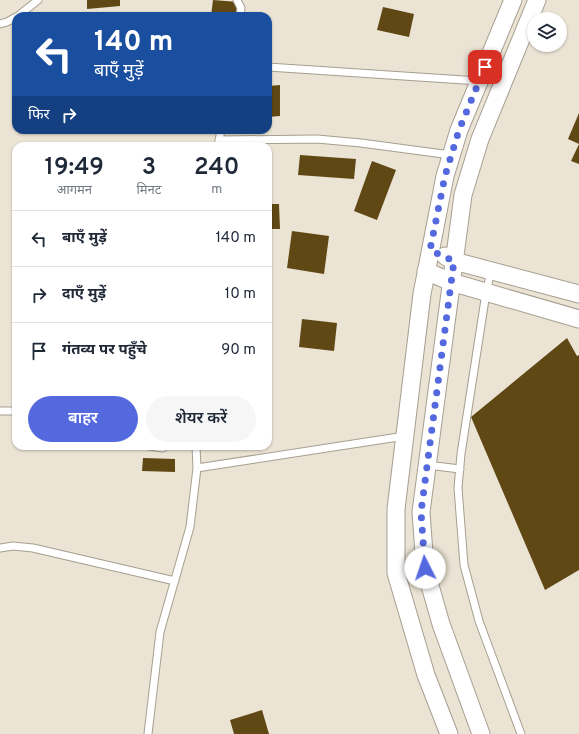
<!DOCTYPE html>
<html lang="hi">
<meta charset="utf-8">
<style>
body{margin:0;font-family:Overpass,"Noto Sans Devanagari",sans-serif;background:#f6f6f7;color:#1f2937;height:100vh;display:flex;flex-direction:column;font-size:15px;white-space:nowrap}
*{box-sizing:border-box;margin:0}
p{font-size:13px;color:#747a83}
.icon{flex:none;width:22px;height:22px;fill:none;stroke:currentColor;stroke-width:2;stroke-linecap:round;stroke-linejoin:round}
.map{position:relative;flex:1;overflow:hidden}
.side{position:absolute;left:12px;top:142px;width:260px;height:308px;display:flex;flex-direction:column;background:#fff;border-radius:12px;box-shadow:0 1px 3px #0004}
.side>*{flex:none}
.hud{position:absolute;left:12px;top:12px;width:260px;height:122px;border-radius:12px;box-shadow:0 1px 3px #0004;background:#1a4fa0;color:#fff;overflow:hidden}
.buttons{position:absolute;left:527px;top:12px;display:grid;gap:8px}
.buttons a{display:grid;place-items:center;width:40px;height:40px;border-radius:50%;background:#fff;box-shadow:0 1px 3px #0004;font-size:20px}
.pin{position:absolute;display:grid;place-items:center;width:34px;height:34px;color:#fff;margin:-17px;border-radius:8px;box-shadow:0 2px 6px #0006}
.me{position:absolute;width:44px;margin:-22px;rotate:356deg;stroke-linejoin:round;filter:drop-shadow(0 0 3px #0008)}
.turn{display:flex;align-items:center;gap:14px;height:84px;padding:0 16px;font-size:18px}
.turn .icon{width:52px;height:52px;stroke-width:2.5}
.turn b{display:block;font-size:28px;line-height:34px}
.then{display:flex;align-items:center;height:38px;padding:0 16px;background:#0003;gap:8px;font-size:15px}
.eta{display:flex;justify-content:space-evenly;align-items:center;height:68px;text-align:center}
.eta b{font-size:24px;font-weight:600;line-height:28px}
.action{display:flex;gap:8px;margin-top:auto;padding:8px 16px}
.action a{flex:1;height:46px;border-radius:24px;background:#5569df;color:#fff;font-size:16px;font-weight:600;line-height:46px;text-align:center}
.action a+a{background:#f6f6f7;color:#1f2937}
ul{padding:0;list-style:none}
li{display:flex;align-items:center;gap:12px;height:56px;padding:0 16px;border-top:1px solid #e0e1e3}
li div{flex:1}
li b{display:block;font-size:15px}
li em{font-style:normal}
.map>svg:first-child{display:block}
</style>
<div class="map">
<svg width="579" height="734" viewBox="0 0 579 734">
<rect width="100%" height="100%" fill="#ebe3d4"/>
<path fill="#604815" d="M87,0H120V6L87,9Z
M213,0L238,2L235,16H211Z
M383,7L414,14L409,37L377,30Z
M280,85V116L268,117V86Z
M579,113V144L568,139Z
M165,130H185V133L165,134Z
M579,144V164L571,161Z
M300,155L356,159L354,179L298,175Z
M372,161L396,170L377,220L354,211Z
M268,204H279L280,229H268Z
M292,231L329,236L324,274L287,268Z
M302,319L337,323L334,351L299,347Z
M567,338L577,356L579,355V570L545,590L471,417Z
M143,458L175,459V472L142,471Z
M262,710L269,734H234L230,720Z"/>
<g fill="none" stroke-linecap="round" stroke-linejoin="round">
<g stroke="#a69f91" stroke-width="9">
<path id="service" d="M237,0L241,8L240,16
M18,16L38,0
M0,24L7,22L16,17
M268,67L479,81
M219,140L317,139L361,143L451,155
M218,146L221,130
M491,271L486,293L461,454L458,488L464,565L479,621L521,734
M0,411H16
M149,446L163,448
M196,446L197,468
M427,465L460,469
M0,548L13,546L33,548L175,581
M148,734L160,632L190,527L197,468L405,436"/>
</g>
<g stroke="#a69f91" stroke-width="19">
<path id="tertiary" d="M445,256L454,261L579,294
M426,271L451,282L579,319
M449,734L426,675L396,573V509L422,294L445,176L459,130L513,0
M481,734L441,624L425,568L421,512L463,195L480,139L537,0"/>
</g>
<use href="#service" stroke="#fff" stroke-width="7"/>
<use href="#tertiary" stroke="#fff" stroke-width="17"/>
</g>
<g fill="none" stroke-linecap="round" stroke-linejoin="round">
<path stroke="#5569df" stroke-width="7" stroke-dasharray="0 12.6" d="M425,568L421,512L454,261L430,250L445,176L459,130L485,67"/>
</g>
</svg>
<div class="buttons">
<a><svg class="icon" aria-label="layers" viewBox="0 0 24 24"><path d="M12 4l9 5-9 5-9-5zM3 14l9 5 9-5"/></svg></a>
</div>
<div class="pin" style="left:485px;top:67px;background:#d93025"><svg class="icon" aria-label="arrive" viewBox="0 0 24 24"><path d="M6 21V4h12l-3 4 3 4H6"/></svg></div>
<svg class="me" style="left:425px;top:568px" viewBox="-20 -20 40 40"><circle r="19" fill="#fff"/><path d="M0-13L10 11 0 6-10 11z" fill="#5569df"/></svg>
<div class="hud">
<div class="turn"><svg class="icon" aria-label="left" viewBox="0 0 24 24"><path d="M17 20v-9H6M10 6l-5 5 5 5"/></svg><div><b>140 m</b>बाएँ मुड़ें</div></div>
<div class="then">फिर<svg class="icon" aria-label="right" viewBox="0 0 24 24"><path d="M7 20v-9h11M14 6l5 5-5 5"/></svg></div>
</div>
<section class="side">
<div class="eta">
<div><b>19:49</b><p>आगमन</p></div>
<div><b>3</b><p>मिनट</p></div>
<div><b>240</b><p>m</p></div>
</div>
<ul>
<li><svg class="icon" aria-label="left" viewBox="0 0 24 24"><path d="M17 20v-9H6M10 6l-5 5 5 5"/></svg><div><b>बाएँ मुड़ें</b></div><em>140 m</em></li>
<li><svg class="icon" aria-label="right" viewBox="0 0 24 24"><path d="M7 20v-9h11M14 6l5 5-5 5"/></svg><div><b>दाएँ मुड़ें</b></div><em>10 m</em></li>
<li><svg class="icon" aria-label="arrive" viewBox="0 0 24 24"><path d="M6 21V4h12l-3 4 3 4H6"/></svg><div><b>गंतव्य पर पहुँचे</b></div><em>90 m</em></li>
</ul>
<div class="action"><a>बाहर</a><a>शेयर करें</a></div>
</section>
</div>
